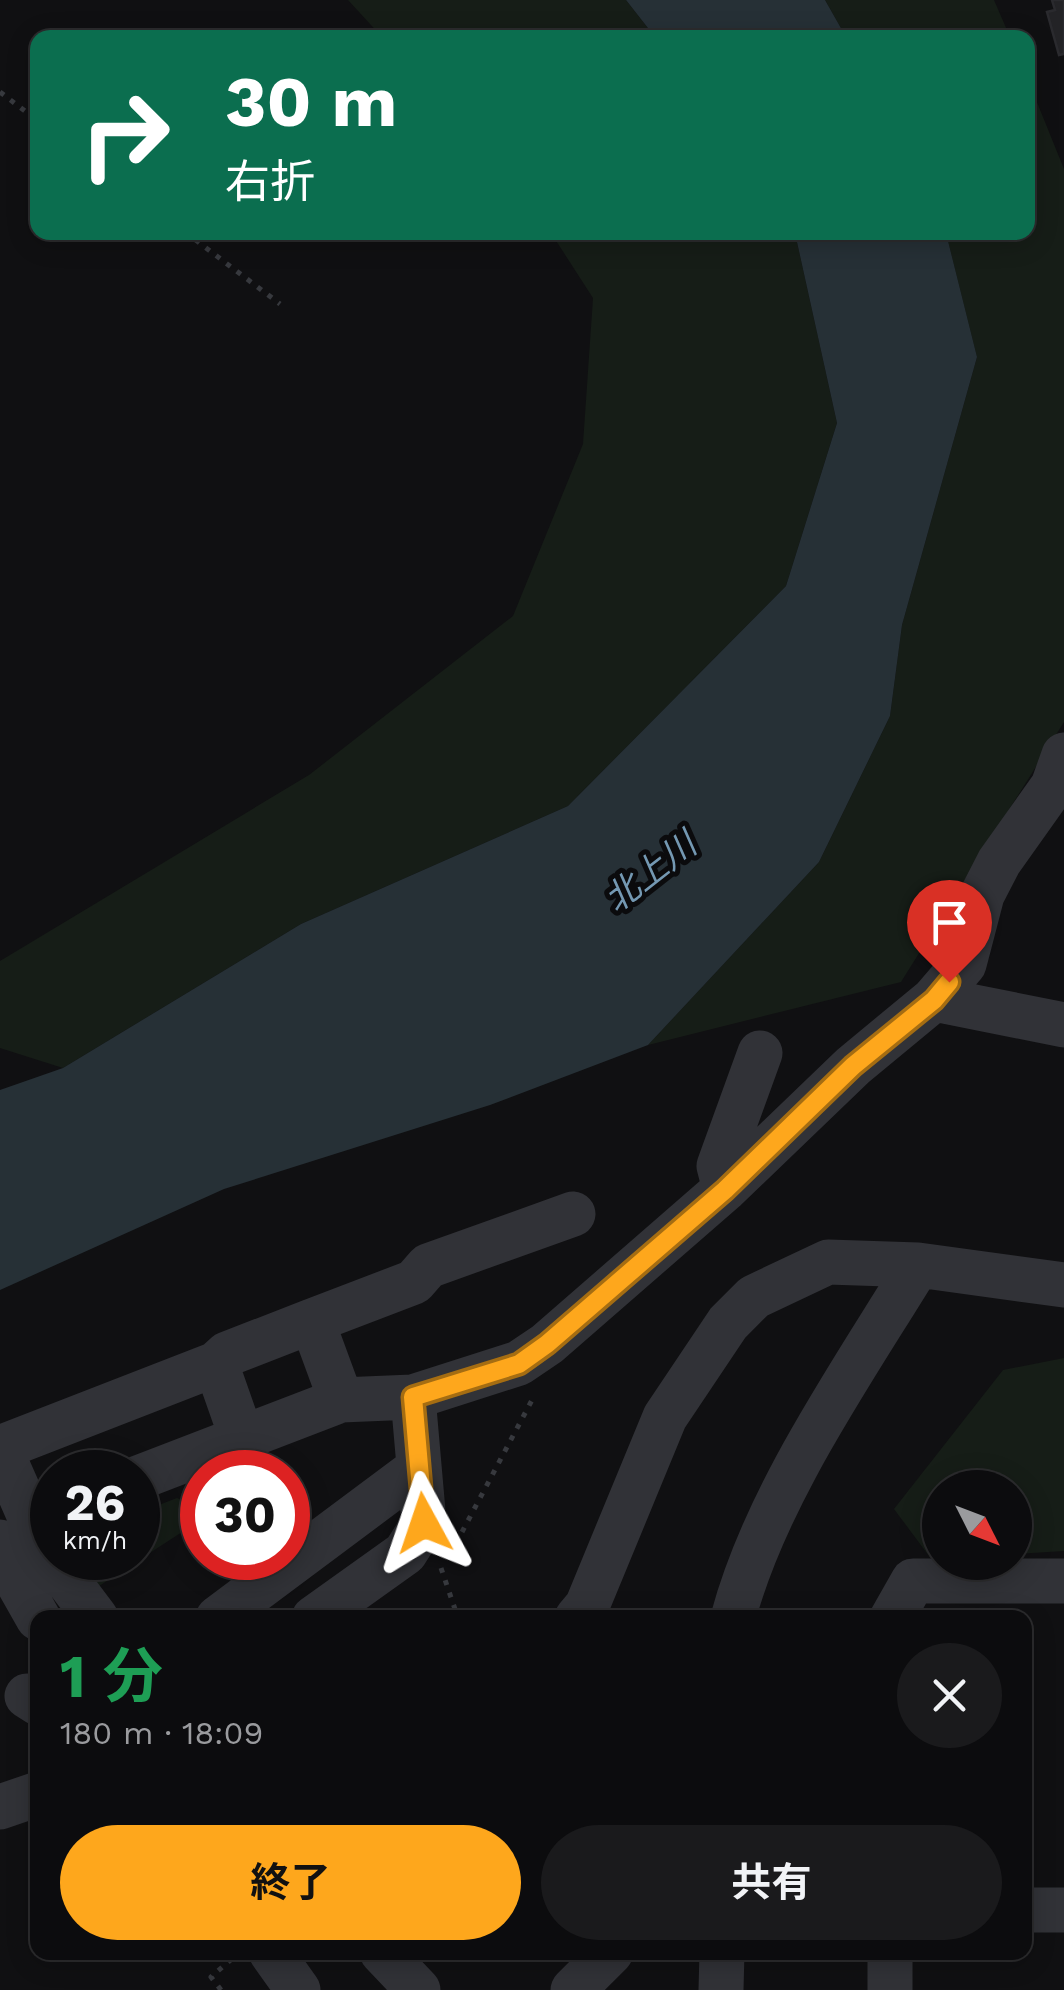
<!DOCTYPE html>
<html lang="ja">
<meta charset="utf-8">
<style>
body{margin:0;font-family:"Work Sans","Noto Sans JP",sans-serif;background:#1a1a1c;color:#f1f3f6;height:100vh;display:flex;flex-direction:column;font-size:38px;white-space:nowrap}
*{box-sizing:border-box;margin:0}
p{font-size:32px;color:#9a9b9e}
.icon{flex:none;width:55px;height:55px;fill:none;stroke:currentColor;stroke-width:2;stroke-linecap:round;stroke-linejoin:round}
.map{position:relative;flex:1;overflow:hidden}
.sheet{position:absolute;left:30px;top:1610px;width:1002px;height:350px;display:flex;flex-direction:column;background:#0c0c0e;border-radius:20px;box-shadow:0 5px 25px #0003,0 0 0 2px #2c2c2e}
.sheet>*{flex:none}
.banner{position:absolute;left:30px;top:30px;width:1005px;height:210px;border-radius:20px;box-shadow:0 5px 25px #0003,0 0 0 2px #2c2c2e;background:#0b6e4f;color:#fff;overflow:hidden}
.needle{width:65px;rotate:132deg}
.fabs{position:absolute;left:922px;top:1470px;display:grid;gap:20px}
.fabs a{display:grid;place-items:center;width:110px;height:110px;border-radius:50%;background:#0c0c0e;box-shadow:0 5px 25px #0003,0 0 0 2px #2c2c2e;font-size:50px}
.speed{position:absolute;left:30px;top:1450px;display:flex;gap:20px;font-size:50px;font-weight:700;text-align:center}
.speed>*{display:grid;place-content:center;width:130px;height:130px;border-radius:50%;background:#0c0c0e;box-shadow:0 5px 25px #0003,0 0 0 2px #2c2c2e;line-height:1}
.speed small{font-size:25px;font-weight:400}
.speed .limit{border:15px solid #d22;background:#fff;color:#111}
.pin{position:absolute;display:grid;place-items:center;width:85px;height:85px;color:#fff;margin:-102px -42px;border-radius:50% 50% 50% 0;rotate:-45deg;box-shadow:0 0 10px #0007}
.pin .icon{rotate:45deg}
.me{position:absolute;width:110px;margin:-55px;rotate:355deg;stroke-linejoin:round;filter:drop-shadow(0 0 8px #0008)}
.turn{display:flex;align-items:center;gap:35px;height:210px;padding:0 30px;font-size:45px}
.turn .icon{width:130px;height:130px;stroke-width:2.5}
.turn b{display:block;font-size:70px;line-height:85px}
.round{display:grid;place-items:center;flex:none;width:105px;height:105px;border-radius:52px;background:#1a1a1c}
.summary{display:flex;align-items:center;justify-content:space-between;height:170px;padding:0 30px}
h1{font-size:60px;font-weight:700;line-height:75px;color:#1e9e55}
.cta{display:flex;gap:20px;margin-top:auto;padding:20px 30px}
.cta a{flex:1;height:115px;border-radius:60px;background:#fea71c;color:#111;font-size:40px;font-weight:700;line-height:115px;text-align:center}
.cta a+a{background:#1a1a1c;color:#f1f3f6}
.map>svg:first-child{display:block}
</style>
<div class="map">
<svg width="1064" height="1990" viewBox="0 0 1064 1990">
<rect width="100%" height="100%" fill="#101012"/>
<path fill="#161d17" d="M348,0H626L655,37H382Z
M825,0H994L1010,37H846Z
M1028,80L1064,169V722L901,982L648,1045L819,862L890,716L902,625L977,357L946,233L1028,232Z
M551,233H795L837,423L786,586L568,806L301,924L63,1068L0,1048V961L309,775L513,616L583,444L593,298Z
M1064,1358V1551L1015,1554V1488H940V1559L932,1560L894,1509L1003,1370Z
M177,1498L202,1508V1519L93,1590L70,1558H138V1513Z"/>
<path fill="#263036" d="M626,0H825L846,37H655Z
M795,233H946L977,357L902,625L890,716L819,862L648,1045L490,1105L224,1189L0,1290V1090L63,1068L301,924L568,806L786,586L837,423Z"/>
<path fill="#232326" stroke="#2a2a2e" stroke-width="2.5" d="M1052,0H1064V54L1059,55L1047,12L1055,10Z"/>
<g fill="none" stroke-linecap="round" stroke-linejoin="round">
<path stroke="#37393e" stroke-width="5" stroke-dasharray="5 8" stroke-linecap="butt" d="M0,92L38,121
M185,232L280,304
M462,1532L532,1400
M441,1568L458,1618
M221,1990L211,1977L234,1957"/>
<path stroke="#313237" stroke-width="45" d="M934,999L964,964L982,895L999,862L1053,786L1064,755
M725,1189L719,1166L760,1053
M312,1321L414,1282L428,1266L573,1214
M216,1364L227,1354L312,1321L341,1400
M0,1448L216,1364L242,1438
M0,1449L44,1549L96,1618
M138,1478L341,1400L413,1397L519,1363L547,1344L725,1189L853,1066L934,999L1064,1025
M0,1542L16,1579L38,1618
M218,1618L419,1468
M314,1618L405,1553L424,1523L413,1397
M577,1618L587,1606L665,1417L728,1323L754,1297L828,1262L918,1265L1064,1285
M733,1618C766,1495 852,1373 918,1265
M892,1618L913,1581H1064
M27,1696L38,1703
M0,1807L38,1794
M1025,1910H1064
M271,1952L298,1990
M382,1952L418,1990
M573,1990L611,1952
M721,1990L722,1952
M890,1990V1952"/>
</g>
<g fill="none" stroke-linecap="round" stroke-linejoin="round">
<g stroke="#a56d12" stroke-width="25">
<path id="route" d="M424,1523L413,1397L519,1364L547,1344L725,1190L853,1066L934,1000L949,982"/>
</g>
<use href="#route" stroke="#fea71c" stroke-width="18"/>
</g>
<g text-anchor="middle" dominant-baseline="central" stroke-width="10" stroke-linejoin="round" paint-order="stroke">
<g font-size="35" font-style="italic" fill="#7498b2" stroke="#0b0b0d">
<text transform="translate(650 872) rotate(-38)">北上川</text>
</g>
</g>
</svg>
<div class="fabs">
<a><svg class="needle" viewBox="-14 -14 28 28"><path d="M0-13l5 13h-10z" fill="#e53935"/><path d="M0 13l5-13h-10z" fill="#9a9b9e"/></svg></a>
</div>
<div class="speed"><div>26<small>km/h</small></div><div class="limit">30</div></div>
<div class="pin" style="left:949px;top:982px;background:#d93025"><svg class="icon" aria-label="arrive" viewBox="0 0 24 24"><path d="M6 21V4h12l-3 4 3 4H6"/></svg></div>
<svg class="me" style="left:424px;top:1523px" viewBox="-20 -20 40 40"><path d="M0-17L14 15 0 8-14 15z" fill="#fea71c" stroke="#fff" stroke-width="4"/></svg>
<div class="banner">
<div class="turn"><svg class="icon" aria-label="right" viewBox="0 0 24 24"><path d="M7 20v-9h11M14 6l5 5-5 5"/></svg><div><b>30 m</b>右折</div></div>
</div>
<section class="sheet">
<div class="summary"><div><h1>1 分</h1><p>180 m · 18:09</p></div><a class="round"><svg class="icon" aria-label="close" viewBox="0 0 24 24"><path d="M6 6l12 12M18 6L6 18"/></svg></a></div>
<div class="cta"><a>終了</a><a>共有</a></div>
</section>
</div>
